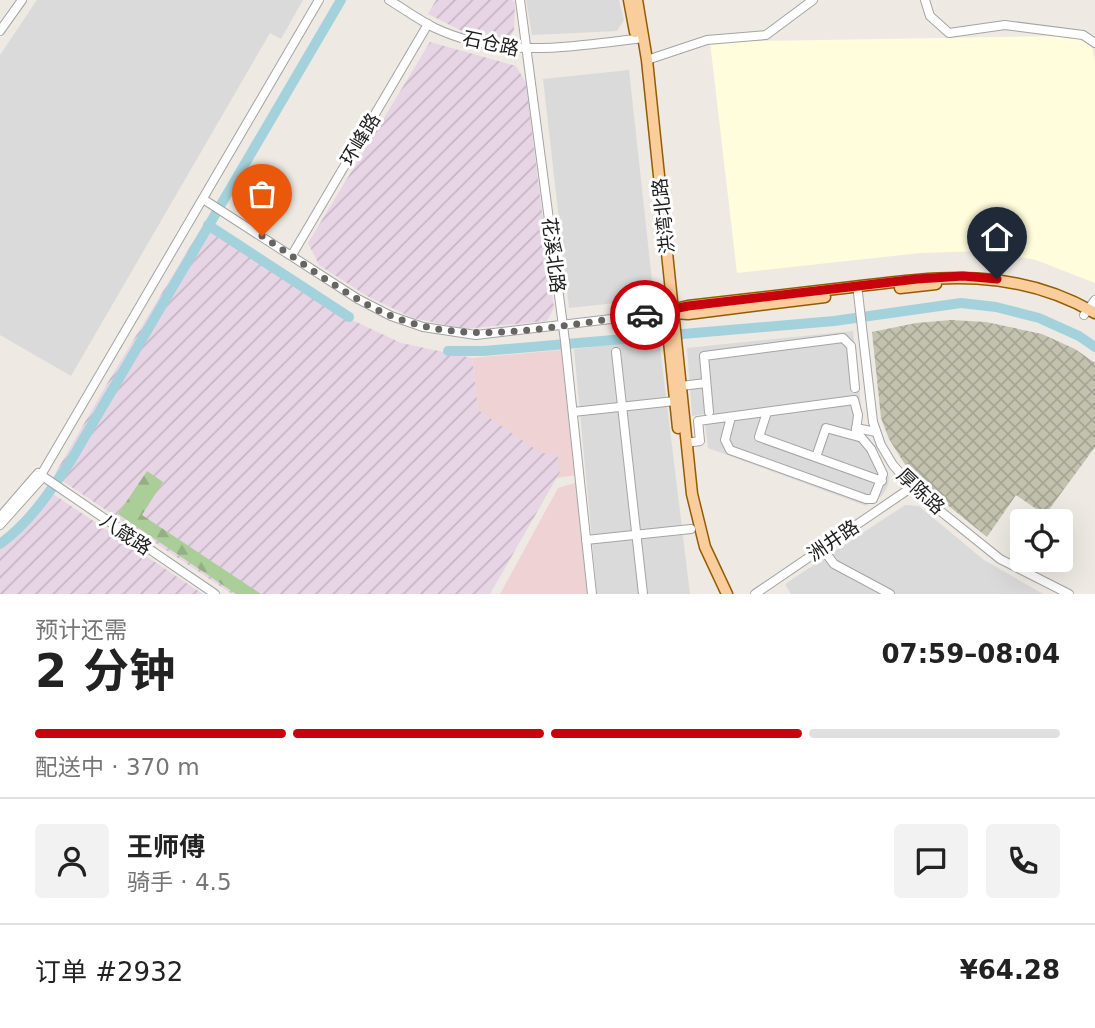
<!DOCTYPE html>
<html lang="zh">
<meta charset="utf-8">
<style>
:root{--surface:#fff;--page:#f2f2f2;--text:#222;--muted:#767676;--line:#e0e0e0;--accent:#c8030d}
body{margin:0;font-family:"DejaVu Sans","Noto Sans SC",sans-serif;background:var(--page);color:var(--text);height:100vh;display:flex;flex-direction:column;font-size:26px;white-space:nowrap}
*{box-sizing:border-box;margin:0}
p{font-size:23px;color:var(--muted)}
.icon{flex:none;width:38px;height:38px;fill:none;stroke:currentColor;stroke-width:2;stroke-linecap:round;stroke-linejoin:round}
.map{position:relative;height:594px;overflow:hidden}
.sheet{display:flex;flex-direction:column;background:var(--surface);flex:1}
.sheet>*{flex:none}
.tools{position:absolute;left:1010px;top:509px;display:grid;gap:14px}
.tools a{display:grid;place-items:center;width:63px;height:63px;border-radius:7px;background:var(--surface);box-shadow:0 7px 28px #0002;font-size:35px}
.pin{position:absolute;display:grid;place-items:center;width:60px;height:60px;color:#fff;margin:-72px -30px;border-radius:50% 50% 50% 0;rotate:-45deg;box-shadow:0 0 7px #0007}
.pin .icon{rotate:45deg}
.courier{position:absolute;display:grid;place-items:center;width:70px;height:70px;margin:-35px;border:5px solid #c8030d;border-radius:50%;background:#fff;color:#222;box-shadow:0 2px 9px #0007}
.overview em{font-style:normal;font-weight:700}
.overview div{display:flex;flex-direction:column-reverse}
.overview{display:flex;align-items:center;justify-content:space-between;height:119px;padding:0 35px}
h1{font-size:46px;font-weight:700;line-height:52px}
.bar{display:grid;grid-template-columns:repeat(4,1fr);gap:10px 7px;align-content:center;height:84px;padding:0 35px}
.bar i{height:9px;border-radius:5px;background:var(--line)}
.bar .selected{background:var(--accent)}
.bar p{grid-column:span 4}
.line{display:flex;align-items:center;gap:18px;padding:0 35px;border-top:2px solid var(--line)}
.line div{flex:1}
.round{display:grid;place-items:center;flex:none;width:74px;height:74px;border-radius:7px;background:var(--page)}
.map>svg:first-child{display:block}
.residential{fill:#dbdada}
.commercial{fill:#efd2d3}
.industrial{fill:url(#industrial-furrows)}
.education{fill:#fffddc}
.construction{fill:url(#construction-cross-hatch)}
.forest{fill:url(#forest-firs)}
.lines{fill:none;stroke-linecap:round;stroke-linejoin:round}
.river{stroke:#a4d2dc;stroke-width:10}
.minor-casing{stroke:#a4a4a4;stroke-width:10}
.major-casing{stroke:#945c02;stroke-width:13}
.minor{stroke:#fff;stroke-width:8}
.major{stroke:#facd9c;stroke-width:10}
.done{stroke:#666562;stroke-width:7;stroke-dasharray:0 12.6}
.route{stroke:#c8030d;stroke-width:9}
.labels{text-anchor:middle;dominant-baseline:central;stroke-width:6;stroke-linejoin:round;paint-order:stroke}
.street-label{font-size:19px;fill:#1d1d1d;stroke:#fff}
</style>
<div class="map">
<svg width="1095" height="594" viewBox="0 0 1095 594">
<defs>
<pattern id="industrial-furrows" width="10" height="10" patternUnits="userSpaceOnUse" patternTransform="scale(1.75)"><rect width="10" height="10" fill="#e7d5e5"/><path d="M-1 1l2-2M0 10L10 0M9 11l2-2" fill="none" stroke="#c6b6c4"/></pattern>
<pattern id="construction-cross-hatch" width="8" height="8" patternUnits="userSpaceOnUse" patternTransform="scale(1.75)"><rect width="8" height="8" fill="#c3c2af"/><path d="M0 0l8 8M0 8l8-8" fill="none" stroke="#a7a696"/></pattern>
<pattern id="forest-firs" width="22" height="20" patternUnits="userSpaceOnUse" patternTransform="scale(1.75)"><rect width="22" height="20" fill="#abcd98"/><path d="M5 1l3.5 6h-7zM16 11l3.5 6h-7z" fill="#93b083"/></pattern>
</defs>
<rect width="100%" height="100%" fill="#eeeae3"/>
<g class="residential">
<polygon points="37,0 303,0 281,39 270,33 71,376 0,335 0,55"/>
<polygon points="526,0 619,0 624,20 617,31 532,35"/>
<polygon points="629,70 654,299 569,308 543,79"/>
<polygon points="853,331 862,415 860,423 889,477 888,486 882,496 866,506 708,448 704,414 692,416 687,348"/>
<polygon points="659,339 690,594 597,594 574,349"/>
<polygon points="905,505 919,506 984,560 1043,594 791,594 785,584"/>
</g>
<g class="commercial">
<polygon points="561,350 577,475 556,478 559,472 541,454 478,410 472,358"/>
<polygon points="578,482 587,594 500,594 558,488"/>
</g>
<g class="industrial">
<polygon points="436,0 512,0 515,2 514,30 508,40 501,41 460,30 428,14"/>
<polygon points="430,42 516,66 526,83 554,308 547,321 465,329 413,318 367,296 319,265 308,243"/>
<polygon points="208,229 350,319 401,343 472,358 478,410 541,453 557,454 560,472 490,594 232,594 58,478 56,472 111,377 200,230"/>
<polygon points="47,490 203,594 0,594 0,539 24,523"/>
</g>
<polygon class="education" points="1066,36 1081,37 1092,45 1095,63 1095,283 1036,260 983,251 920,253 737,273 710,42"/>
<polygon class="construction" points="951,320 986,322 1042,334 1075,349 1095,363 1095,447 1045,515 1016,495 987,537 913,477 889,439 881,418 872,332 916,323"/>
<polygon class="forest" points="147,471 163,482 142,515 261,594 236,594 118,514"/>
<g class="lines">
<g class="river">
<polyline points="208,225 349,317"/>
<polyline points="448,351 484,351 834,321 961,303 996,307 1039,318 1079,336 1095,347"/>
<path d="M 0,544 C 30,522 49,493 70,462 L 341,0"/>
</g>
<defs>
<g id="minor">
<path d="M 389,0 C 404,9 419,20 435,28 C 503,60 573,46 644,38"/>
<polyline points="520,0 565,341 592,594"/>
<polyline points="925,0 930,16 949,33 1005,25 1083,35 1095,43"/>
<polyline points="0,31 22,0"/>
<polyline points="647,60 707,40 766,35 813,0"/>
<polyline points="203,199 358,299 391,316 423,327 476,335 653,314"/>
<polyline points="292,255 428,24"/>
<polyline points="858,293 873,422 881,445 893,465 918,493 1000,559 1069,594"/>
<polyline points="1084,315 1095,300"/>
<polyline points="616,352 643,594"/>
<polyline points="681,386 706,383"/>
<polyline points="573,412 675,401"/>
<polyline points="709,412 704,356 843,338 851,346 855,388"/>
<polyline points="767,412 759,437 882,481"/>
<polyline points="856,428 876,432"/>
<polyline points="686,443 700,441 698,421 854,400 858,415 856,431 871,449 883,474 873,499 866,499 730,450 725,440 731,417"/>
<polyline points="816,457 826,428 859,437"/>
<polyline points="41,475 319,0"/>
<polyline points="0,517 38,473 215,594"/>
<polyline points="0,525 43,477"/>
<polyline points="586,540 691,529"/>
<polyline points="822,548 834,564 890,594"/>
<polyline points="755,594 912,487"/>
</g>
<g id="major">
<polyline points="629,0 635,32"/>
<polyline points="637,0 647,60 692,494 705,547 727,594"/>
<polyline points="900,288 936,284"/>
<polyline points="674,313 688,314 825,297"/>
<path d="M 653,314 L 688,306 C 740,300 792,294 844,288 C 934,277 1012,265 1095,313"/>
<polyline points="667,322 678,428"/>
</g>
</defs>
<use href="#minor" class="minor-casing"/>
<use href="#major" class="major-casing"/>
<use href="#minor" class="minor"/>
<use href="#major" class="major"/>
</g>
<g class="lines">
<path class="done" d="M 262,236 C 299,260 335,288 374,308 C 461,353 553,324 645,315"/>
<polyline class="route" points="645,315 688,306 917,279 963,276 997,279"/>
</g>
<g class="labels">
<g class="street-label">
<text transform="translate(491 43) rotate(12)">石仓路</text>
<text transform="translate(360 139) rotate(-59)">环峰路</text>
<text transform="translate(663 216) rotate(-96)">洪湾北路</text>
<text transform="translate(554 255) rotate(83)">花溪北路</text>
<text transform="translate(921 491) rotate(43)">厚陈路</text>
<text transform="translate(126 534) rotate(34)">八箴路</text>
<text transform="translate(833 540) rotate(-34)">洲井路</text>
</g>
</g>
</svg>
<div class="tools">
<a><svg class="icon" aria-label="locate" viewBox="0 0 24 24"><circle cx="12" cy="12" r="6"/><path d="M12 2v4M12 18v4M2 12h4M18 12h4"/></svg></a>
</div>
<div class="pin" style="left:262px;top:236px;background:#ea580c"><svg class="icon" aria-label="bag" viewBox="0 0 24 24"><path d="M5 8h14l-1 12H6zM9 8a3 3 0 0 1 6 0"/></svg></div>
<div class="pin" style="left:997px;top:279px;background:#1f2937"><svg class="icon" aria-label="home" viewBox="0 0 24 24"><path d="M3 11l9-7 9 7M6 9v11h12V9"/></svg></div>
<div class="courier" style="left:645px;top:315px"><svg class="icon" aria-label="car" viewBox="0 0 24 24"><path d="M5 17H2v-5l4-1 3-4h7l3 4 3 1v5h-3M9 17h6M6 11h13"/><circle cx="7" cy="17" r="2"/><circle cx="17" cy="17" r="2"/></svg></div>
</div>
<section class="sheet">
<div class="overview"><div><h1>2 分钟</h1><p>预计还需</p></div><em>07:59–08:04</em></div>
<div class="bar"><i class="selected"></i><i class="selected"></i><i class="selected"></i><i></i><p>配送中 · 370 m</p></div>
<div class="line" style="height:126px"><a class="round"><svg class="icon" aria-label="person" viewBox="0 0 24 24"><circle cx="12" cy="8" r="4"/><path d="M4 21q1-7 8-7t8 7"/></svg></a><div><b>王师傅</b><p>骑手 · 4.5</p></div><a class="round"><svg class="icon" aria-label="chat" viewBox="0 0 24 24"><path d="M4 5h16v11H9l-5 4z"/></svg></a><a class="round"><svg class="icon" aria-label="phone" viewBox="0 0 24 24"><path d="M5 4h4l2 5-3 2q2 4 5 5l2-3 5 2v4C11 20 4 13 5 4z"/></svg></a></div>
<div class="line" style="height:91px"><div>订单 #2932</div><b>¥64.28</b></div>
</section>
